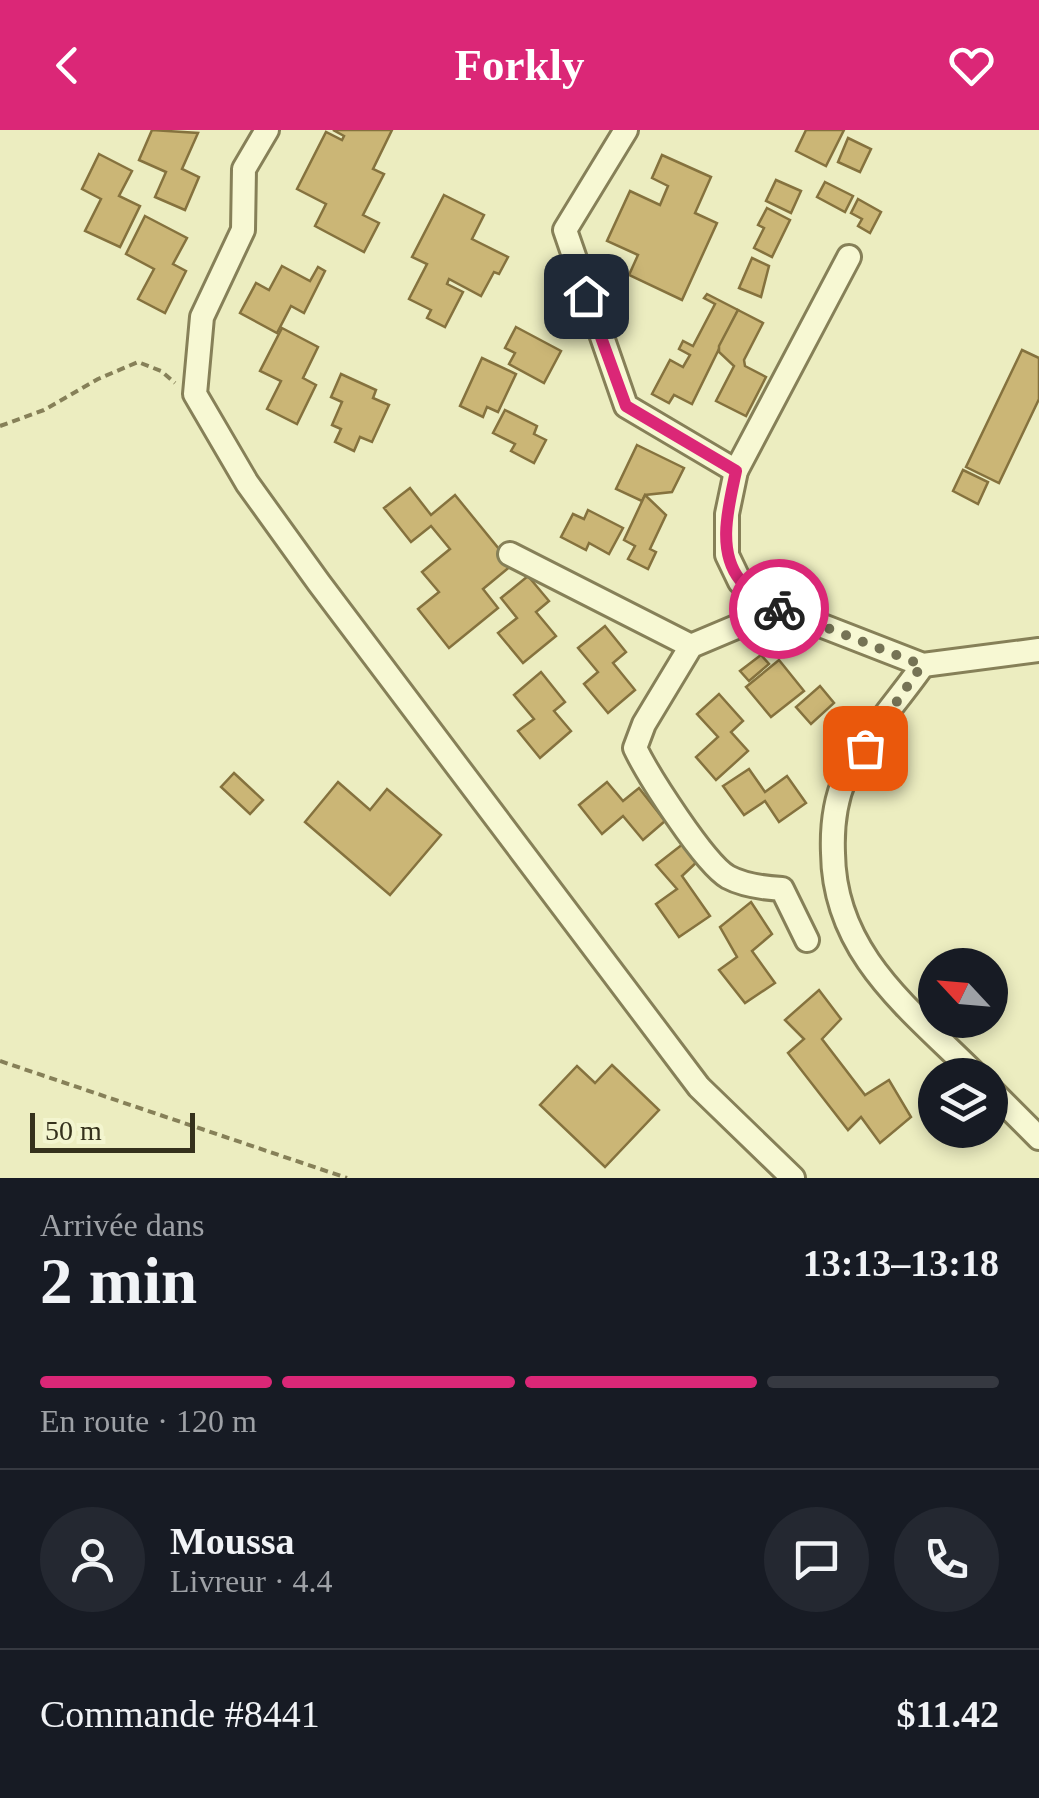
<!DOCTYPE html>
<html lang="fr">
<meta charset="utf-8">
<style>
:root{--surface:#171b24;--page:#242831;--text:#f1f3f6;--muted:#9ea1a6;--line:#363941;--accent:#db2777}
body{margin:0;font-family:Georgia,serif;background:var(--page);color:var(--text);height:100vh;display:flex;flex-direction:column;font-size:38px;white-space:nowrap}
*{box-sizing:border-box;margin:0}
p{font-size:32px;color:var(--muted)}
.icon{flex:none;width:55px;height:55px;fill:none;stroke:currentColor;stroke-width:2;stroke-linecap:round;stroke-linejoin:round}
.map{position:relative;height:1048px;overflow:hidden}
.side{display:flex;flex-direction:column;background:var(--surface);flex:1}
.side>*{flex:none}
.needle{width:65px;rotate:296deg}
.controls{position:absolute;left:918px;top:818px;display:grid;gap:20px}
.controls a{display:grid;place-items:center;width:90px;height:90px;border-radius:50%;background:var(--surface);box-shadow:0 5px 15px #0003;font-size:50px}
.scale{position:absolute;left:30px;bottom:25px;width:165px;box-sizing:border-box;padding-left:10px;border:5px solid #35311c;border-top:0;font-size:28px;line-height:35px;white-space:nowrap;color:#35311c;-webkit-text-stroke:8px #f3f5cf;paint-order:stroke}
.pin{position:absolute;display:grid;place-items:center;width:85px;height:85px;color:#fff;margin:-42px;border-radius:20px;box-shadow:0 5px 15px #0006}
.courier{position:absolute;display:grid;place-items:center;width:100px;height:100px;margin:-50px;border:8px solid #db2777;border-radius:50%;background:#fff;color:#222;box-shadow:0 2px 12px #0007}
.summary em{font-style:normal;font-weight:700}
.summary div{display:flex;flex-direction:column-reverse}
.summary{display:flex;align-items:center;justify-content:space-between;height:170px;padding:0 40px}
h1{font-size:65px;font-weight:700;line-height:75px}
.bar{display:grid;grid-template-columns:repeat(4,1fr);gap:15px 10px;align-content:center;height:120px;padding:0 40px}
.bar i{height:12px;border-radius:8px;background:var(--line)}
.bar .current{background:var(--accent)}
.bar p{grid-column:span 4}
.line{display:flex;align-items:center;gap:25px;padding:0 40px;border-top:2px solid var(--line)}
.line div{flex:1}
.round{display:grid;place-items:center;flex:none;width:105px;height:105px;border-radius:52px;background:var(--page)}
header{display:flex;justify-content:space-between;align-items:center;height:130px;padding:0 40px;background:var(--accent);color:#fff;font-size:45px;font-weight:700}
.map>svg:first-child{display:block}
.building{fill:#cbb676;stroke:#85723e;stroke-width:2.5}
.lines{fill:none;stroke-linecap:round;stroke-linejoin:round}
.minor-casing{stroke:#868058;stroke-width:28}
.path{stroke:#868058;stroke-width:4;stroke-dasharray:8 5;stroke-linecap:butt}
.minor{stroke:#f7f8d3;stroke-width:22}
.done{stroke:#757355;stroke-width:10;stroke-dasharray:0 18}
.route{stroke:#db2777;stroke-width:12}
</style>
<header><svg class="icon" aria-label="back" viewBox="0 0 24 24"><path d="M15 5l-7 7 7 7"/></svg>Forkly<svg class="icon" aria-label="heart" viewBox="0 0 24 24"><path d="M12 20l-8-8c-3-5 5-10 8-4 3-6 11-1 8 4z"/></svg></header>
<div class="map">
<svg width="1039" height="1048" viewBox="0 0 1039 1048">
<rect width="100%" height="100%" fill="#ecedc0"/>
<g class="building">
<polygon points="152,0 198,3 182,39 199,47 185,80 155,67 166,42 139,30"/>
<polygon points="333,0 392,0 373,39 384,44 363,85 379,93 364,122 315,96 326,74 297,59 326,2 342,10 344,6"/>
<polygon points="806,0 844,0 826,36 796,21"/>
<polygon points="848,8 871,19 860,42 838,32"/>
<polygon points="99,24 132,41 119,66 140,76 120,117 85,101 101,69 82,59"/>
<polygon points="662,25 711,47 695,83 717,93 682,170 629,145 638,125 607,111 630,61 660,75 668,56 652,48"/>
<polygon points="776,50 801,61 791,83 766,71"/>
<polygon points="825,52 853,66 845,82 817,67"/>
<polygon points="444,65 484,85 472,109 508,127 499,144 494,142 481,166 449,149 447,154 463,162 445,197 427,188 431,180 409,169 427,134 412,127"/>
<polygon points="858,69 881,82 870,103 858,96 862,89 851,83"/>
<polygon points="767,78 790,90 772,127 754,118 764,98 758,95"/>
<polygon points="145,86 187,108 173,134 186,141 165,183 138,169 154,139 126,124"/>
<polygon points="752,128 769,136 761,167 739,158"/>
<polygon points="282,136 310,151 318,137 325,141 304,183 291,176 277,203 240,183 256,153 269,160"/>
<polygon points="707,164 738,180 692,274 674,265 669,273 652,264 670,230 683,237 690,225 679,219 683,211 693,216 715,174 704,168"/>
<polygon points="738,180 763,193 744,230 745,236 766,247 746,286 716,271 734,236 719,222 719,216"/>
<polygon points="516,197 561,221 544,253 509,234 515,223 505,218"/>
<polygon points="282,198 318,217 303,248 316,255 297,294 267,279 281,251 260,241"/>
<polygon points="1022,220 1039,228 1039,269 999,353 966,337"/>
<polygon points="482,228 516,244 498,282 487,277 483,287 460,276"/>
<polygon points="341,244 376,260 373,268 389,275 372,312 360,307 354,321 335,312 341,299 332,295 342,272 331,267"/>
<polygon points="505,280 537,296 534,304 546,310 534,333 511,321 515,314 493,303"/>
<polygon points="637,315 684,338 672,362 645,365 642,371 616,359"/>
<polygon points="963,340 988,352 978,374 953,361"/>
<polygon points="410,358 431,385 455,365 512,435 483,459 498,478 449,518 418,479 439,462 422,442 450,419 431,396 411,412 384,378"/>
<polygon points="645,365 666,385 650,419 656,422 648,439 628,429 635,416 624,410"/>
<polygon points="588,380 623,398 609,424 589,413 586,420 561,407 573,384 584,389"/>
<polygon points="528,446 549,471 536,482 556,506 523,533 498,503 517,488 501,468"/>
<polygon points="605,496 626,522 613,533 635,560 608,583 584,554 598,542 578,518"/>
<polygon points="761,525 769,534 749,551 740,541"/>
<polygon points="779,530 804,561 771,587 746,557"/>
<polygon points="541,542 565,572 554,581 571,601 540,628 518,601 534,589 514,565"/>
<polygon points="820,556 834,573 811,594 796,577"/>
<polygon points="719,564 743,591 731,602 748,621 716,650 696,627 718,607 697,584"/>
<polygon points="749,639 765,662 787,646 806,673 779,692 765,671 744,685 723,656"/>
<polygon points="234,643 263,670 250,684 221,657"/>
<polygon points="338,652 370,680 387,659 441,705 390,765 305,692"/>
<polygon points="607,652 623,671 639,658 665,691 643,710 623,686 602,704 579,675"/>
<polygon points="688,710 701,728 682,746 710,786 679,807 656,774 677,759 656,735"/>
<polygon points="751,772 772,804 752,821 775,853 745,873 719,840 737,827 720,797"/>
<polygon points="819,860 841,889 822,909 865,965 889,950 911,987 880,1013 861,987 848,1000 788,923 804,909 785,890"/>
<polygon points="612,935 659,980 605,1037 540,975 577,936 595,953"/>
</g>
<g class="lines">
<defs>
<g id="minor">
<polyline points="267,0 244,39 243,100 202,187 195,264 247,353 319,453 699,957 793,1048"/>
<polyline points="626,0 565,100 626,276 736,341"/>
<polyline points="849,127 736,341 727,384 727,425 740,452 779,479 923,535 1039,520"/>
<polyline points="510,424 691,516"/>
<path d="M 779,479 L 691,516 L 644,594 L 635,618 C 648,645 704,733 728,747 C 743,755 765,758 782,759 L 807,810"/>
<path d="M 923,535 C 898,571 863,608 845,648 C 835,671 832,698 833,723 C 834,824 910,879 976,945"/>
<polyline points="990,959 1039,1008"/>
</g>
</defs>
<use href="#minor" class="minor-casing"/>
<g class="path">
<polyline points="0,296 44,280 98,249 138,232 161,241 175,253"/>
<polyline points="0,931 347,1048"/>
</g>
<use href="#minor" class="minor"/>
</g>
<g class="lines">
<polyline class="done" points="779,479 922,535 865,618"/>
<path class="route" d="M 586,166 L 626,276 L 736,341 C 729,375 716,420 740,450 C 748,462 767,470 779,479"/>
</g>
</svg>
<div class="controls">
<a><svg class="needle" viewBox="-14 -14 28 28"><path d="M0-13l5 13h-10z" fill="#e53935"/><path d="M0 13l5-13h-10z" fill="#9ea1a6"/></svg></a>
<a><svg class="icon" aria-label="layers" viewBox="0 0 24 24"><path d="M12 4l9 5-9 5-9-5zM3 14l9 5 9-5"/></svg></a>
</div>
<div class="scale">50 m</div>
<div class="pin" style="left:865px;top:618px;background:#ea580c"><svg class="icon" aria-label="bag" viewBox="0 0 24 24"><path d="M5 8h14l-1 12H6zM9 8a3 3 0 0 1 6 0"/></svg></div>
<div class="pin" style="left:586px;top:166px;background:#1f2937"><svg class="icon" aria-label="home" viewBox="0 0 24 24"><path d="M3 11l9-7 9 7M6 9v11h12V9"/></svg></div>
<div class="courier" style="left:779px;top:479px"><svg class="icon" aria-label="bike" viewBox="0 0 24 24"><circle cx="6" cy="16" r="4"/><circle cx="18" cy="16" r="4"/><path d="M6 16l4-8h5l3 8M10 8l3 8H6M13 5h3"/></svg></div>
</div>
<section class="side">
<div class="summary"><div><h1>2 min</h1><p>Arrivée dans</p></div><em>13:13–13:18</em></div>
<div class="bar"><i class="current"></i><i class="current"></i><i class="current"></i><i></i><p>En route · 120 m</p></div>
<div class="line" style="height:180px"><a class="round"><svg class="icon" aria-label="person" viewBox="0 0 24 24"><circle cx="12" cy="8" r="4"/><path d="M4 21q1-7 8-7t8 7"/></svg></a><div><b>Moussa</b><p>Livreur · 4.4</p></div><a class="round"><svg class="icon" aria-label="chat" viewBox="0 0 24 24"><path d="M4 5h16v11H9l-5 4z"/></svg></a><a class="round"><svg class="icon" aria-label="phone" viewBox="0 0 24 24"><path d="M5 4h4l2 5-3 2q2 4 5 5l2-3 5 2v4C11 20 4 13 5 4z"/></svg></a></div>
<div class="line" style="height:130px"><div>Commande #8441</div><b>$11.42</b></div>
</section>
